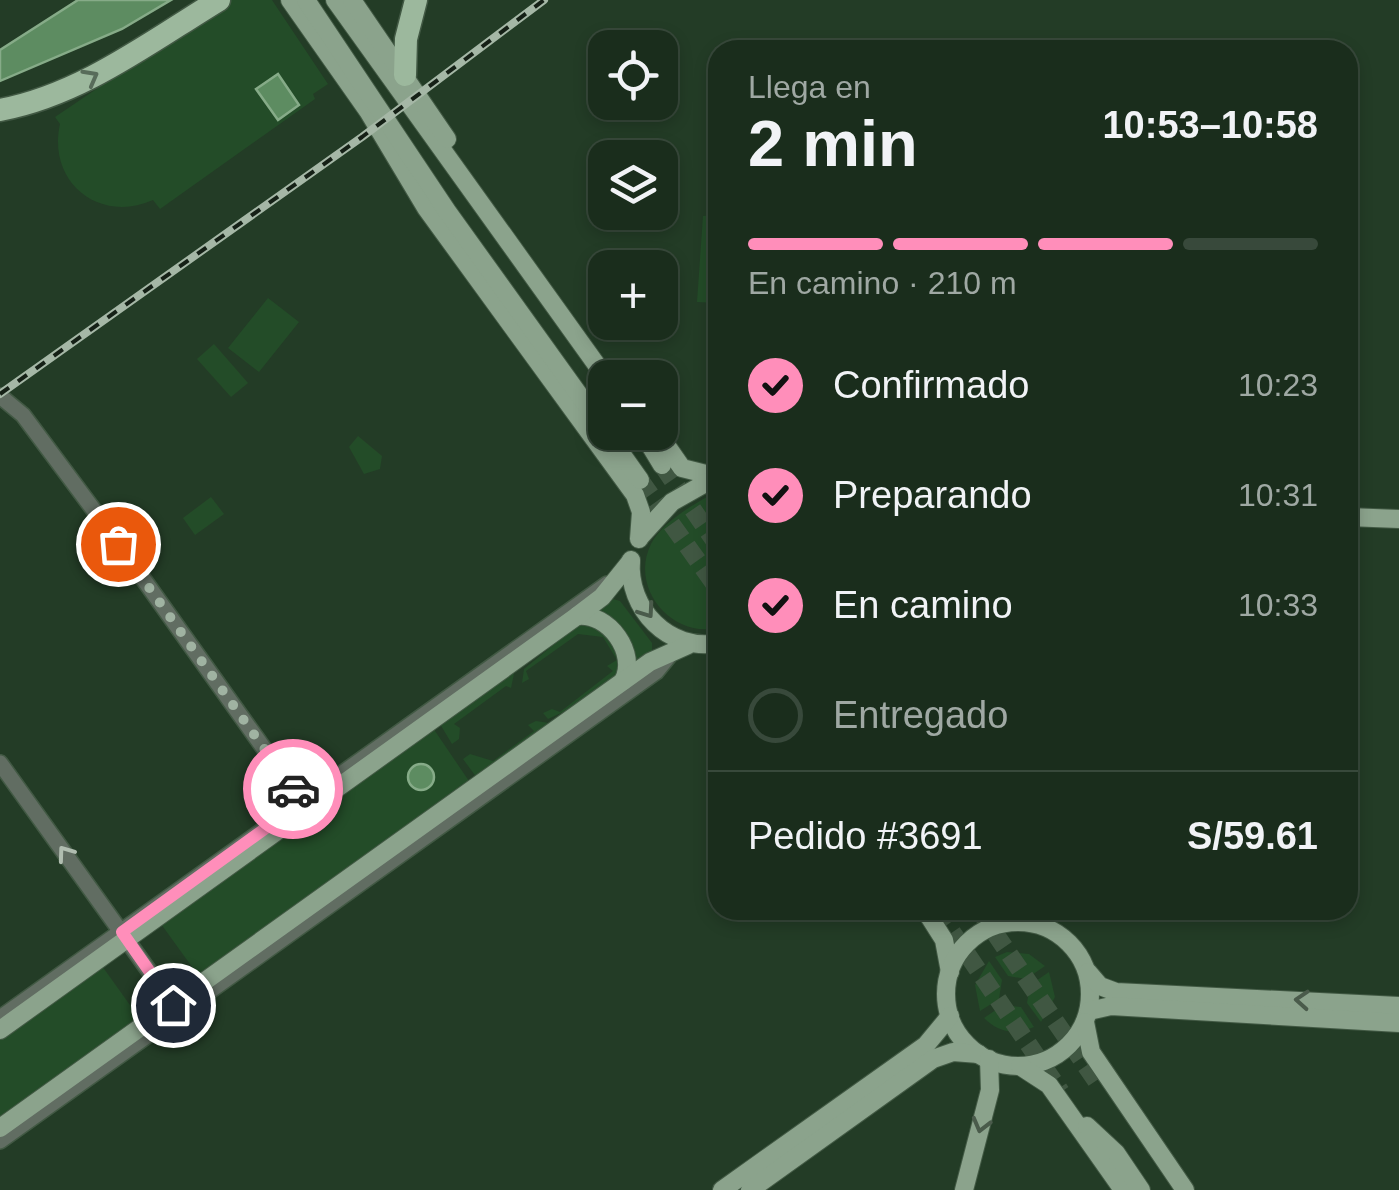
<!DOCTYPE html>
<html lang="es">
<meta charset="utf-8">
<style>
:root{--surface:#1a2d1c;--page:#273929;--text:#f1f3f6;--muted:#9fa8a3;--line:#38493b;--accent:#ff8eba}
body{margin:0;font-family:Arial,sans-serif;background:var(--page);color:var(--text);height:100vh;display:flex;flex-direction:column;font-size:38px;white-space:nowrap}
*{box-sizing:border-box;margin:0}
p{font-size:32px;color:var(--muted)}
.icon{flex:none;width:55px;height:55px;fill:none;stroke:currentColor;stroke-width:2;stroke-linecap:round;stroke-linejoin:round}
.map{position:relative;flex:1;overflow:hidden}
.panel{position:absolute;left:708px;top:40px;width:650px;height:880px;display:flex;flex-direction:column;background:var(--surface);border-radius:30px;box-shadow:0 5px 15px #0003,0 0 0 2px var(--line)}
.panel>*{flex:none}
.tools{position:absolute;left:588px;top:30px;display:grid;gap:20px}
.tools a{display:grid;place-items:center;width:90px;height:90px;border-radius:20px;background:var(--surface);box-shadow:0 5px 15px #0003,0 0 0 2px var(--line);font-size:50px}
.pin{position:absolute;display:grid;place-items:center;width:85px;height:85px;color:#fff;margin:-42px;border:5px solid #fff;border-radius:50%;box-shadow:0 2px 10px #0007}
.courier{position:absolute;display:grid;place-items:center;width:100px;height:100px;margin:-50px;border:8px solid #ff8eba;border-radius:50%;background:#fff;color:#222;box-shadow:0 2px 12px #0007}
.headline em{font-style:normal;font-weight:600}
.headline div{display:flex;flex-direction:column-reverse}
.headline{display:flex;align-items:center;justify-content:space-between;height:170px;padding:0 40px}
h1{font-size:65px;font-weight:600;line-height:75px}
.bar{display:grid;grid-template-columns:repeat(4,1fr);gap:15px 10px;align-content:center;height:120px;padding:0 40px}
.bar i{height:12px;border-radius:8px;background:var(--line)}
.bar .on{background:var(--accent)}
.bar p{grid-column:span 4}
.line{display:flex;align-items:center;gap:25px;padding:0 40px;border-top:2px solid var(--line)}
.line div{flex:1}
ol{padding:0 40px;list-style:none}
li{display:flex;align-items:center;gap:30px;height:110px}
li p{margin-inline-start:auto}
li .icon{padding:10px;border-radius:50%;background:var(--accent);color:#111;stroke-width:4}
li:last-child{color:var(--muted)}
li i{width:55px;height:55px;border:5px solid var(--line);border-radius:50%}
.map>svg:first-child{display:block}
.green{fill:#234c28}
.water{fill:#5d8c61;stroke:#86ab88;stroke-width:2.5}
.lines{fill:none;stroke-linecap:round;stroke-linejoin:round}
.major-tunnel{stroke:#405742;stroke-width:18;stroke-dasharray:18 9;stroke-linecap:butt}
.minor-casing{stroke:#425944;stroke-width:18}
.major-casing{stroke:#425944;stroke-width:20}
.highway-casing{stroke:#425944;stroke-width:25}
.minor{stroke:#616d62;stroke-width:15}
.major{stroke:#8ba38c;stroke-width:18}
.highway{stroke:#9cb89d;stroke-width:22}
.rail-casing{stroke:#a5b7a6;stroke-width:8}
.rail{stroke:#152016;stroke-width:4;stroke-dasharray:11;stroke-linecap:butt}
.oneway{stroke:#586c5a}
.oneway2{stroke:#4a5b4b}
.oneway3{stroke:#b0bdb0}
.done{stroke:#a0b3a2;stroke-width:10;stroke-dasharray:0 18}
.route{stroke:#ff8eba;stroke-width:12}
</style>
<div class="map">
<svg width="1399" height="1190" viewBox="0 0 1399 1190">
<rect width="100%" height="100%" fill="#233c26"/>
<g class="green">
<path d="M 228,0 L 272,0 L 328,84 L 313,94 L 315,99 L 160,209 L 153,200 C 99,224 47,182 60,124 L 55,117 Z"/>
<polygon points="717,215 717,303 697,302 703,216"/>
<polygon points="268,298 299,322 259,372 228,348"/>
<polygon points="214,344 248,383 231,397 197,359"/>
<polygon points="358,436 382,456 380,469 364,474 349,447"/>
<path d="M 717,492 L 717,628 C 672,638 629,588 651,544 C 661,523 696,502 717,492 Z"/>
<polygon points="211,497 224,514 195,535 183,518"/>
<polygon points="613,599 620,601 652,643 652,652 635,662 596,610"/>
<polygon points="584,620 618,645 622,675 585,702 548,719 543,713 552,709 560,712 613,671 607,666 617,660 603,637 578,634 526,671 529,679 522,683 524,669"/>
<polygon points="515,669 511,688 506,686 454,724 460,728 459,739 452,744 440,724"/>
<polygon points="536,721 555,724 477,778 463,759 470,754 493,761 534,731 528,725"/>
<polygon points="433,728 471,784 200,978 161,924"/>
<polygon points="1007,952 1029,954 1045,966 1026,979 1008,976 995,957"/>
<polygon points="989,961 1002,980 999,999 980,1011 975,985"/>
<polygon points="102,966 140,1019 0,1118 0,1037"/>
<polygon points="1049,972 1055,997 1041,1022 1027,1003 1030,985"/>
<path d="M 1003,1005 L 1021,1007 L 1034,1027 C 1015,1035 999,1033 984,1018 Z"/>
</g>
<g class="water">
<polygon points="78,0 171,0 122,29 0,81 0,50"/>
<polygon points="278,74 299,105 278,120 256,89"/>
<circle cx="421" cy="777" r="13"/>
</g>
<g class="lines">
<g class="major-tunnel">
<polyline points="662,465 718,546"/>
<polyline points="640,480 718,589"/>
<polyline points="937,910 1061,1092"/>
<polyline points="979,910 1101,1088"/>
</g>
<defs>
<g id="minor">
<polyline points="0,396 23,415 102,521 307,809"/>
<polyline points="0,763 177,1010"/>
<polyline points="0,1018 607,584"/>
<polyline points="0,1141 656,672 669,656"/>
</g>
<g id="major">
<polyline points="290,0 368,111 426,208 635,495 641,512 639,539"/>
<polyline points="306,0 447,211 605,431"/>
<polyline points="335,0 606,378"/>
<polyline points="352,0 447,139"/>
<polyline points="606,432 640,480"/>
<polyline points="642,432 662,465"/>
<polyline points="657,432 682,468 714,476"/>
<polyline points="1348,517 1399,519"/>
<polyline points="641,536 672,502 718,476"/>
<path d="M 631,560 C 627,609 669,652 718,643"/>
<path d="M 577,616 C 609,612 638,654 623,681"/>
<polyline points="925,910 944,940 950,972"/>
<circle cx="1018" cy="994" r="72"/>
<polyline points="1088,972 1100,986 1116,992 1399,1006"/>
<polyline points="1089,1011 1111,1006 1399,1023"/>
<polyline points="1085,1022 1091,1052 1185,1190"/>
<polyline points="0,1030 577,616 602,597 631,561"/>
<polyline points="1020,1066 1049,1085 1123,1190"/>
<polyline points="1087,1126 1116,1153 1141,1190"/>
<polyline points="0,1128 650,662 688,645"/>
<polyline points="722,1190 926,1045 950,1016"/>
<polyline points="750,1190 933,1059 953,1052 979,1054"/>
<polyline points="964,1190 990,1090 989,1059"/>
</g>
<g id="highway">
<polyline points="405,75 406,39 416,0"/>
<path d="M 0,110 C 81,95 150,42 219,0"/>
</g>
</defs>
<use href="#minor" class="minor-casing"/>
<use href="#major" class="major-casing"/>
<use href="#highway" class="highway-casing"/>
<use href="#minor" class="minor"/>
<use href="#major" class="major"/>
<use href="#highway" class="highway"/>
<defs>
<polyline id="rail" points="0,394 362,137 544,0"/>
</defs>
<use href="#rail" class="rail-casing"/>
<use href="#rail" class="rail"/>
</g>
<defs><path id="oneway-chevron" d="M-2-3.5L2.5 0L-2 3.5" fill="none" stroke-width="1.6" stroke-linecap="round" stroke-linejoin="round" transform="scale(2.5)"/></defs>
<use class="oneway" href="#oneway-chevron" transform="translate(91 77) rotate(-29)"/>
<g class="oneway2">
<use href="#oneway-chevron" transform="translate(647 611) rotate(55)"/>
<use href="#oneway-chevron" transform="translate(1302 1000) rotate(-176)"/>
<use href="#oneway-chevron" transform="translate(981 1125) rotate(105)"/>
</g>
<use class="oneway3" href="#oneway-chevron" transform="translate(65 853) rotate(-126)"/>
<g class="lines">
<polyline class="done" points="118,544 293,789"/>
<polyline class="route" points="173,1005 122,932 302,802 293,789"/>
</g>
</svg>
<div class="tools">
<a><svg class="icon" aria-label="locate" viewBox="0 0 24 24"><circle cx="12" cy="12" r="6"/><path d="M12 2v4M12 18v4M2 12h4M18 12h4"/></svg></a>
<a><svg class="icon" aria-label="layers" viewBox="0 0 24 24"><path d="M12 4l9 5-9 5-9-5zM3 14l9 5 9-5"/></svg></a>
<a>+</a>
<a>−</a>
</div>
<div class="pin" style="left:118px;top:544px;background:#ea580c"><svg class="icon" aria-label="bag" viewBox="0 0 24 24"><path d="M5 8h14l-1 12H6zM9 8a3 3 0 0 1 6 0"/></svg></div>
<div class="pin" style="left:173px;top:1005px;background:#1f2937"><svg class="icon" aria-label="home" viewBox="0 0 24 24"><path d="M3 11l9-7 9 7M6 9v11h12V9"/></svg></div>
<div class="courier" style="left:293px;top:789px"><svg class="icon" aria-label="car" viewBox="0 0 24 24"><path d="M5 17H2v-5l4-1 3-4h7l3 4 3 1v5h-3M9 17h6M6 11h13"/><circle cx="7" cy="17" r="2"/><circle cx="17" cy="17" r="2"/></svg></div>
<section class="panel">
<div class="headline"><div><h1>2 min</h1><p>Llega en</p></div><em>10:53–10:58</em></div>
<div class="bar"><i class="on"></i><i class="on"></i><i class="on"></i><i></i><p>En camino · 210 m</p></div>
<ol>
<li><svg class="icon" aria-label="check" viewBox="0 0 24 24"><path d="M5 12l5 5 9-10"/></svg>Confirmado<p>10:23</p></li>
<li><svg class="icon" aria-label="check" viewBox="0 0 24 24"><path d="M5 12l5 5 9-10"/></svg>Preparando<p>10:31</p></li>
<li><svg class="icon" aria-label="check" viewBox="0 0 24 24"><path d="M5 12l5 5 9-10"/></svg>En camino<p>10:33</p></li>
<li><i></i>Entregado</li>
</ol>
<div class="line" style="height:130px"><div>Pedido #3691</div><b>S/59.61</b></div>
</section>
</div>
